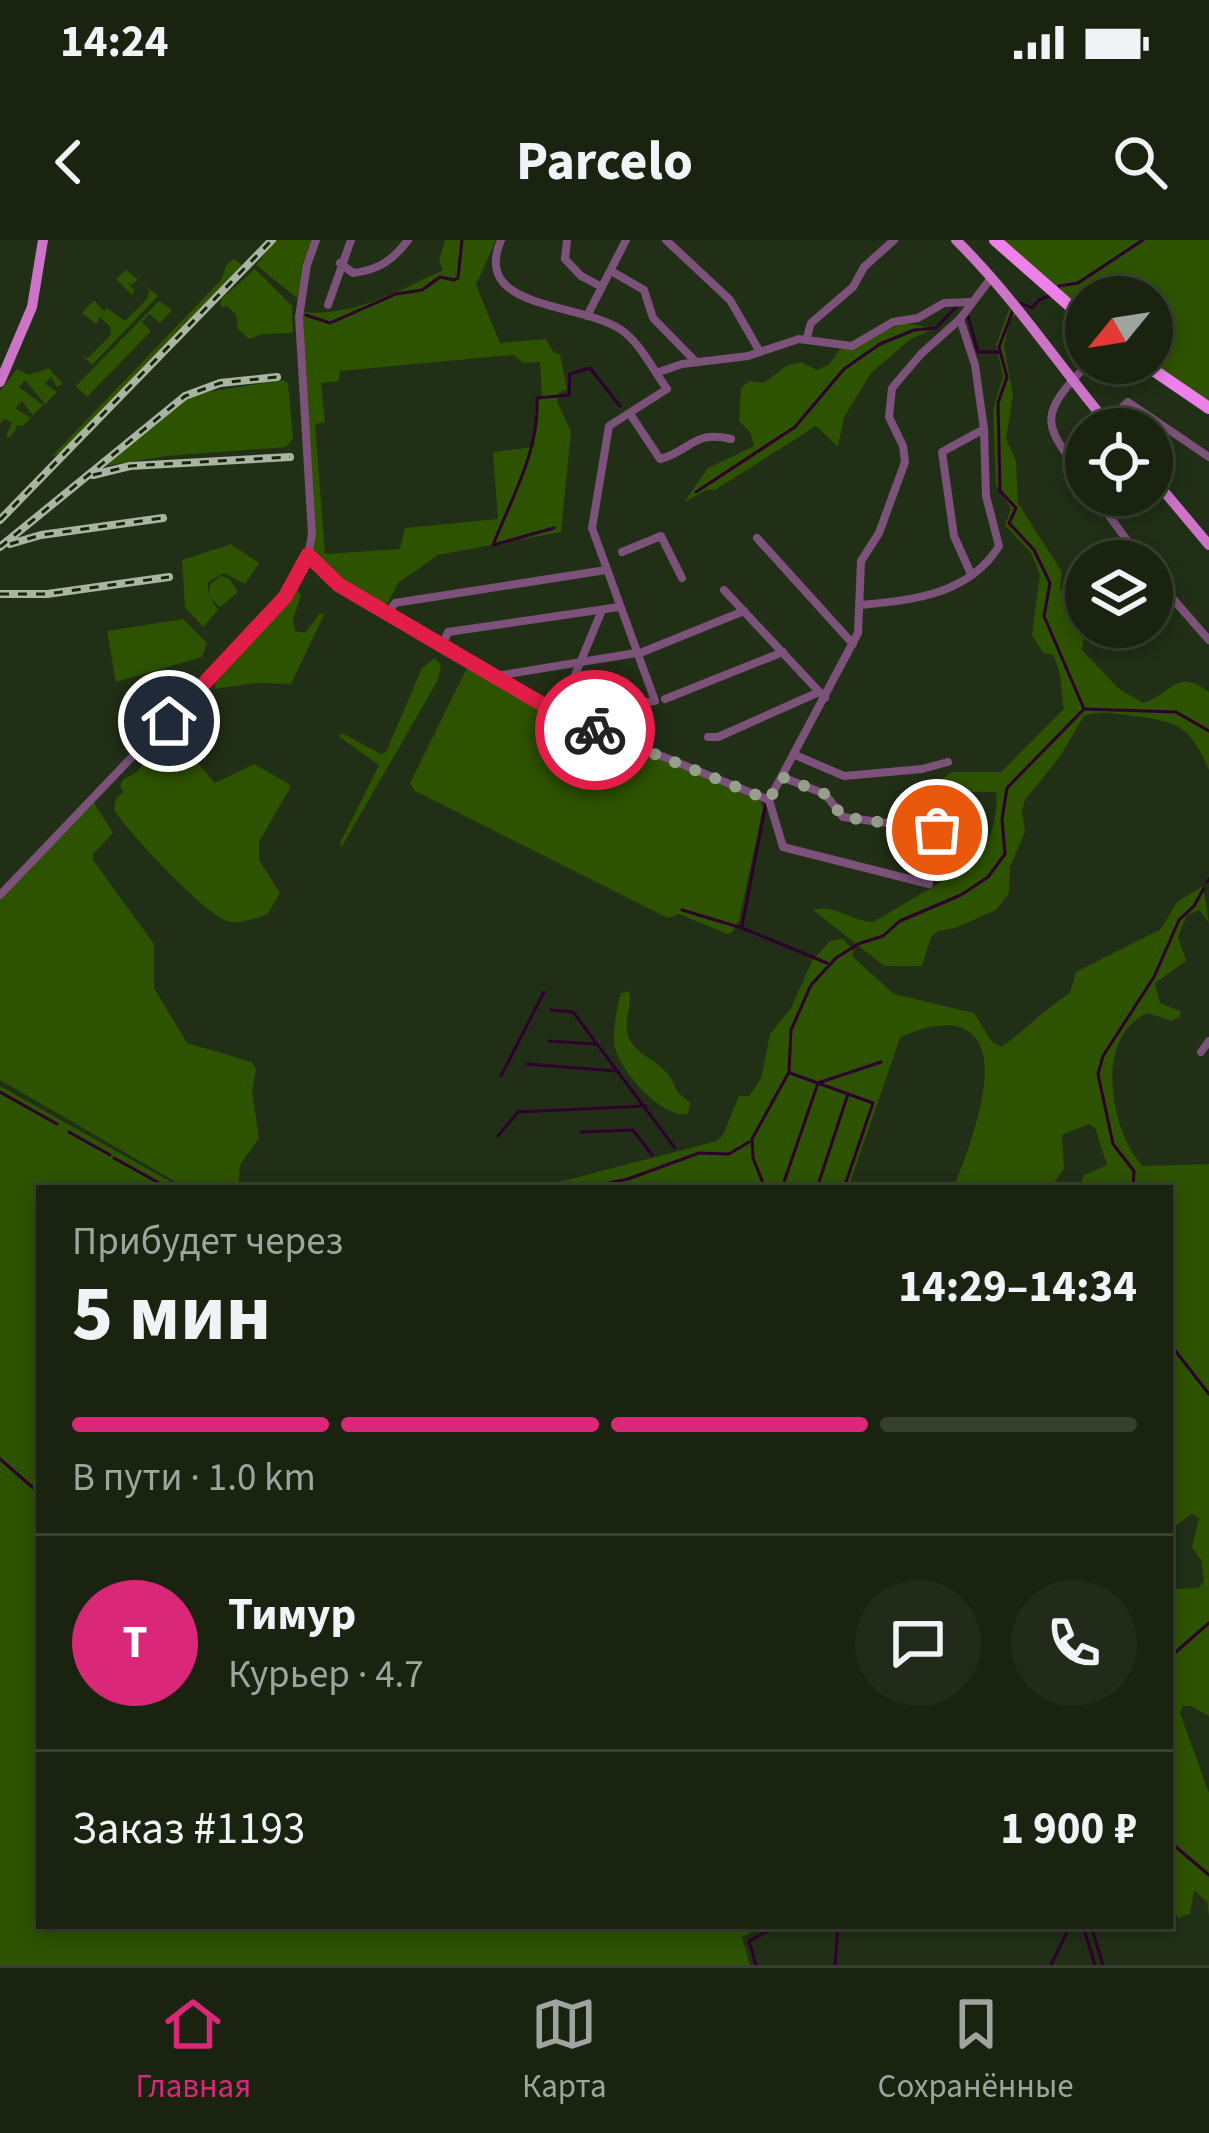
<!DOCTYPE html>
<html lang="ru">
<meta charset="utf-8">
<style>
:root{--surface:#192310;--page:#222b19;--text:#f1f3f6;--muted:#9fa49f;--line:#374030;--accent:#db2777}
body{margin:0;font-family:"Source Sans 3",sans-serif;background:var(--page);color:var(--text);height:100vh;display:flex;flex-direction:column;font-size:45px;white-space:nowrap}
*{box-sizing:border-box;margin:0}
p{font-size:39px;color:var(--muted)}
.icon{flex:none;width:66px;height:66px;fill:none;stroke:currentColor;stroke-width:2;stroke-linecap:round;stroke-linejoin:round}
.map{position:relative;flex:1;overflow:hidden}
.drawer{position:absolute;left:36px;top:945px;width:1137px;height:744px;display:flex;flex-direction:column;background:var(--surface);border-radius:0px;box-shadow:0 6px 18px #0003,0 0 0 3px var(--line)}
.drawer>*{flex:none}
.needle{width:78px;rotate:240deg}
.tools{position:absolute;left:1065px;top:36px;display:grid;gap:24px}
.tools a{display:grid;place-items:center;width:108px;height:108px;border-radius:50%;background:var(--surface);box-shadow:0 6px 18px #0003,0 0 0 3px var(--line);font-size:60px}
.pin{position:absolute;display:grid;place-items:center;width:102px;height:102px;color:#fff;margin:-51px;border:6px solid #fff;border-radius:50%;box-shadow:0 3px 12px #0007}
.courier{position:absolute;display:grid;place-items:center;width:120px;height:120px;margin:-60px;border:9px solid #e11d48;border-radius:50%;background:#fff;color:#222;box-shadow:0 3px 15px #0007}
.headline em{font-style:normal;font-weight:700}
.headline div{display:flex;flex-direction:column-reverse}
.headline{display:flex;align-items:center;justify-content:space-between;height:204px;padding:0 36px}
h1{font-size:78px;font-weight:700;line-height:90px}
.bar{display:grid;grid-template-columns:repeat(4,1fr);gap:18px 12px;align-content:center;height:144px;padding:0 36px}
.bar i{height:15px;border-radius:9px;background:var(--line)}
.bar .on{background:var(--accent)}
.bar p{grid-column:span 4}
.line{display:flex;align-items:center;gap:30px;padding:0 36px;border-top:3px solid var(--line)}
.line div{flex:1}
.round{display:grid;place-items:center;flex:none;width:126px;height:126px;border-radius:63px;background:var(--page)}
.status{display:flex;justify-content:space-between;align-items:center;height:84px;padding:0 60px;background:var(--surface);direction:ltr}
.status svg{height:33px;fill:currentColor}
header{display:flex;justify-content:space-between;align-items:center;height:156px;padding:0 36px;background:var(--surface);font-size:54px;font-weight:700}
.menu{display:flex;justify-content:space-around;align-items:center;height:168px;border-top:3px solid var(--line);background:var(--surface);font-size:33px;color:var(--muted)}
.menu a{display:grid;justify-items:center;gap:6px}
.menu .on{color:var(--accent)}
.map>svg:first-child{display:block}
.green{fill:#2d5200;fill-rule:evenodd}
.lines{fill:none;stroke-linecap:round;stroke-linejoin:round}
.stream{stroke:#2e002d;stroke-width:3}
.minor{stroke:#7c517a;stroke-width:8}
.major{stroke:#cd74c9;stroke-width:10}
.highway{stroke:#ed81e9;stroke-width:12}
.rail-casing{stroke:#aab4a2;stroke-width:8}
.rail{stroke:#18250d;stroke-width:3;stroke-dasharray:9;stroke-linecap:butt}
.done{stroke:#959f8c;stroke-width:12;stroke-dasharray:0 21.6}
.route{stroke:#e11d48;stroke-width:15}
</style>
<div class="status"><b>14:24</b><svg viewBox="0 0 49 12"><path d="M0 12V9h3v3zM5 12V6h3v6zM10 12V3h3v9zM15 12V0h3v12zM26 1h20v11H26zM47 4h2v5h-2z"/></svg></div>
<header><svg class="icon" aria-label="back" viewBox="0 0 24 24"><path d="M15 5l-7 7 7 7"/></svg>Parcelo<svg class="icon" aria-label="search" viewBox="0 0 24 24"><circle cx="10" cy="10" r="6"/><path d="M15 15l6 6"/></svg></header>
<div class="map">
<svg width="1209" height="1725" viewBox="0 0 1209 1725">
<rect width="100%" height="100%" fill="#212f16"/>
<g class="green">
<polygon points="276,0 312,0 297,58 256,25"/>
<path d="M 445,0 L 496,0 L 476,45 L 500,103 L 546,99 L 553,112 L 560,114 L 567,149 L 559,153 L 557,161 L 571,192 L 561,292 L 438,315 L 398,343 L 387,365 L 341,340 L 311,316 L 303,72 C 352,77 399,51 443,30 L 439,21 ZM 514,115 L 523,123 L 540,122 L 542,156 L 536,159 L 534,207 L 493,212 L 498,279 L 405,288 L 400,309 L 325,314 L 315,184 L 325,182 L 321,143 L 339,141 L 340,131 Z"/>
<polygon points="1001,0 1209,0 1209,164 1152,123 1152,57 1086,57 1086,75"/>
<polygon points="234,19 243,26 240,32 60,215 52,216 222,39 226,25"/>
<polygon points="255,29 292,66 293,93 263,94 249,99 238,89 236,75 227,66 221,67 221,59"/>
<polygon points="126,30 158,56 92,125 81,114 88,118 110,96 111,88 100,77 96,84 82,73 94,60 104,71 107,68 125,81 148,58 149,50 138,39 132,45 127,42 135,51 132,55 116,39"/>
<polygon points="159,61 172,70 160,83 149,74 142,82 151,91 87,157 76,146"/>
<path d="M 1011,64 L 1017,74 L 1010,80 L 1004,106 L 1013,155 L 1006,199 L 1016,221 L 1018,263 L 1062,332 L 1060,348 L 1086,387 L 1082,410 L 1118,448 L 1143,463 C 1174,453 1175,427 1209,452 L 1209,530 C 1191,487 1179,482 1134,476 C 1116,474 1101,470 1084,476 L 1059,518 L 1025,560 L 1022,571 L 1025,592 L 1010,627 L 1009,653 L 996,670 L 955,688 L 938,691 L 931,697 L 922,726 L 884,726 L 813,670 C 834,663 851,681 873,682 L 977,621 C 990,604 999,572 996,552 L 947,552 L 941,540 L 951,532 L 1001,532 L 1064,469 C 1060,447 1063,437 1053,415 L 1043,413 L 1032,395 L 1040,335 L 1031,313 L 1005,285 L 1011,268 L 996,245 L 993,169 L 1003,136 L 996,105 Z"/>
<polygon points="903,83 936,88 911,99 871,133 844,177 838,207 816,186 715,250 707,250 684,262 708,228 754,206 750,192 739,181 741,148 749,141 764,143 788,125 801,122 817,130 829,125 839,110"/>
<polygon points="49,128 63,144 57,147 51,137 45,144 57,152 45,164 25,140 19,147 43,165 33,176 22,161 15,168 31,178 23,186 15,185 17,188 9,198 6,196 12,183 5,179 0,184 0,151 17,129 29,135"/>
<polygon points="283,140 288,143 293,198 286,207 167,216 104,226 163,174 195,154"/>
<polygon points="231,304 259,323 245,344 224,333 208,342 208,357 210,345 220,336 229,338 238,352 220,367 210,357 218,370 203,387 185,367 182,320"/>
<polygon points="297,349 301,355 293,380 295,391 305,393 320,373 324,375 291,444 255,443 215,449 215,441"/>
<polygon points="183,379 207,403 202,417 116,442 107,391"/>
<polygon points="435,418 441,425 438,440 341,608 340,603 379,525 338,496 342,493 381,514 386,512 422,428"/>
<polygon points="468,426 559,474 760,561 763,568 739,680 732,692 727,694 679,674 668,678 415,551 410,543"/>
<path d="M 180,503 L 215,543 L 254,524 L 289,544 L 290,548 L 259,602 L 259,620 L 280,653 L 267,675 C 256,678 241,684 230,682 C 209,679 127,591 114,570 L 116,559 L 123,552 L 120,546 L 123,539 C 144,533 143,518 155,504 Z"/>
<polygon points="93,561 113,593 93,614 93,620 154,704 154,748 187,803 252,822 256,829 252,852 259,898 240,925 238,948 186,948 0,840 0,657"/>
<path d="M 1203,646 L 1209,683 L 1199,670 L 1187,675 L 1178,697 L 1186,721 L 1155,743 L 1160,763 L 1180,771 L 1180,777 L 1172,781 L 1147,773 C 1101,795 1108,862 1127,902 C 1130,911 1137,918 1142,926 L 1209,924 L 1209,1476 L 1191,1466 L 1183,1466 L 1180,1473 L 1209,1553 L 1209,1677 L 1207,1662 L 1194,1650 L 1190,1674 L 1179,1678 L 1171,1671 L 1170,1661 L 1170,1349 L 1199,1348 L 1204,1340 L 1201,1320 L 1192,1307 L 1199,1278 L 1192,1274 L 1170,1289 L 1170,948 L 1079,948 L 1084,935 L 1107,925 L 1095,888 L 1089,884 L 1062,895 L 1064,929 L 1050,948 L 954,948 C 966,913 1016,798 955,786 C 940,783 914,790 900,798 L 848,948 L 536,948 L 717,901 L 723,895 L 739,856 L 749,856 L 761,839 L 770,794 L 791,768 L 812,721 L 830,701 L 843,699 L 853,710 L 853,717 L 894,754 L 974,773 L 993,803 L 1001,807 C 1026,790 1044,769 1070,753 L 1076,732 L 1161,689 L 1177,662 Z"/>
<path d="M 629,751 C 633,765 625,776 627,790 C 629,812 655,818 667,833 C 678,846 671,849 690,862 L 688,874 C 662,879 617,829 614,803 C 613,788 617,767 621,753 Z"/>
<polygon points="0,846 182,948 39,948 39,1686 764,1686 742,1697 750,1725 0,1725"/>
</g>
<g class="lines">
<g class="stream">
<polyline points="1059,46 1078,43 1143,0"/>
<polyline points="1021,63 1032,68 1039,60 1052,55"/>
<polyline points="306,75 330,83 396,54 422,50 440,37 454,40 458,38 462,0"/>
<polyline points="968,76 978,112 999,112"/>
<polyline points="696,252 795,187 844,129 880,104 914,90 936,88 956,67"/>
<path d="M 554,288 L 493,305 C 512,257 540,209 537,158 L 569,155 L 570,134 L 590,128 L 620,166"/>
<polyline points="1084,469 1176,472 1209,491"/>
<polyline points="1207,642 1209,639"/>
<polyline points="682,670 742,688 827,723"/>
<polyline points="742,686 766,563"/>
<polyline points="551,770 573,772 675,908"/>
<polyline points="549,801 595,804"/>
<polyline points="527,824 615,831"/>
<polyline points="790,833 873,863 844,948"/>
<polyline points="501,836 544,752"/>
<polyline points="0,852 57,884"/>
<polyline points="69,892 110,915"/>
<polyline points="581,892 633,890 652,915"/>
<polyline points="498,896 518,872 646,866"/>
<polyline points="114,918 168,948"/>
<polyline points="784,942 818,843 881,822"/>
<polyline points="586,948 628,939 699,913 729,914 749,902"/>
<polyline points="765,948 753,918 752,899 789,832 791,790 811,745 836,718 858,704 883,696 900,681 961,655 988,637 1005,614 1002,579 1007,548 1084,469 1044,376 1050,343 1034,310 1009,283 1016,268 1000,251 998,163 1007,137 999,107 1013,70"/>
<polyline points="817,948 848,854"/>
<polyline points="1133,948 1134,931 1113,904 1098,834 1103,816 1154,737 1179,680 1194,666 1204,648"/>
<polyline points="1170,1104 1209,1154"/>
<polyline points="0,1219 39,1253"/>
<polyline points="1170,1417 1209,1383"/>
<polyline points="1170,1602 1209,1635"/>
<polyline points="1083,1686 1095,1725"/>
<polyline points="1091,1686 1103,1725"/>
<polyline points="756,1725 749,1701 777,1686"/>
<polyline points="835,1725 838,1686"/>
<polyline points="1051,1725 1070,1686"/>
</g>
<g class="minor">
<path d="M 501,0 C 471,70 578,62 620,89 C 639,101 654,131 667,149 L 609,186 L 592,288 L 655,461 L 559,474 L 602,370"/>
<polyline points="567,0 565,19 581,36 602,47"/>
<polyline points="666,0 730,60 760,112"/>
<path d="M 340,23 L 353,33 C 379,30 393,20 408,0"/>
<polyline points="611,31 644,50 653,78 696,122"/>
<polyline points="328,65 351,0"/>
<polyline points="587,76 626,0"/>
<polyline points="807,97 811,83 853,47 864,27 894,0"/>
<polyline points="656,133 682,124 748,116 799,99 852,106 893,82 918,78 944,63 970,62"/>
<path d="M 630,174 L 660,219 C 692,211 691,190 731,199"/>
<polyline points="1106,182 1128,162 1209,217"/>
<path d="M 1086,243 C 1048,186 1032,181 1086,126"/>
<polyline points="1094,255 1142,321"/>
<polyline points="757,298 853,404"/>
<polyline points="622,312 661,296 682,338"/>
<polyline points="308,315 339,345 559,474 769,560"/>
<polyline points="971,334 954,296 942,212 984,189"/>
<polyline points="1152,335 1209,400"/>
<polyline points="724,350 825,458"/>
<path d="M 861,365 C 912,360 969,355 999,306 L 986,256 L 984,189 L 975,125 L 960,79"/>
<polyline points="388,373 395,363 606,330"/>
<polyline points="442,406 448,392 619,367"/>
<polyline points="640,413 744,371"/>
<polyline points="496,436 636,413"/>
<polyline points="665,459 783,412"/>
<polyline points="708,497 718,497 819,452"/>
<polyline points="795,515 844,536 922,529 948,522"/>
<polyline points="782,537 825,554 843,577 937,590"/>
<polyline points="769,560 858,393 861,321 879,293 905,222 903,206 889,177 892,148 921,114 960,79 991,38"/>
<polyline points="769,560 783,607 929,644"/>
<polyline points="0,655 285,357 308,315 312,295 299,77 307,25 316,0"/>
<polyline points="1201,812 1209,801"/>
</g>
<g class="major">
<path d="M 956,0 C 1014,57 1059,126 1112,189"/>
<polyline points="0,142 32,67 43,0"/>
<polyline points="1152,237 1209,305"/>
</g>
<g class="highway">
<polyline points="995,0 1086,80"/>
<polyline points="1143,123 1209,168"/>
</g>
<defs>
<g id="rail">
<polyline points="93,235 130,226 290,217"/>
<polyline points="0,280 272,0"/>
<polyline points="10,304 41,295 163,278"/>
<polyline points="0,307 185,156 220,143 277,137"/>
<polyline points="0,354 47,354 169,337"/>
</g>
</defs>
<use href="#rail" class="rail-casing"/>
<use href="#rail" class="rail"/>
</g>
<g class="lines">
<polyline class="done" points="595,490 769,560 782,537 825,554 843,577 937,590"/>
<polyline class="route" points="169,481 285,357 308,315 339,345 559,474 595,490"/>
</g>
</svg>
<div class="tools">
<a><svg class="needle" viewBox="-14 -14 28 28"><path d="M0-13l5 13h-10z" fill="#e53935"/><path d="M0 13l5-13h-10z" fill="#9fa49f"/></svg></a>
<a><svg class="icon" aria-label="locate" viewBox="0 0 24 24"><circle cx="12" cy="12" r="6"/><path d="M12 2v4M12 18v4M2 12h4M18 12h4"/></svg></a>
<a><svg class="icon" aria-label="layers" viewBox="0 0 24 24"><path d="M12 4l9 5-9 5-9-5zM3 14l9 5 9-5"/></svg></a>
</div>
<div class="pin" style="left:937px;top:590px;background:#ea580c"><svg class="icon" aria-label="bag" viewBox="0 0 24 24"><path d="M5 8h14l-1 12H6zM9 8a3 3 0 0 1 6 0"/></svg></div>
<div class="pin" style="left:169px;top:481px;background:#1f2937"><svg class="icon" aria-label="home" viewBox="0 0 24 24"><path d="M3 11l9-7 9 7M6 9v11h12V9"/></svg></div>
<div class="courier" style="left:595px;top:490px"><svg class="icon" aria-label="bike" viewBox="0 0 24 24"><circle cx="6" cy="16" r="4"/><circle cx="18" cy="16" r="4"/><path d="M6 16l4-8h5l3 8M10 8l3 8H6M13 5h3"/></svg></div>
<section class="drawer">
<div class="headline"><div><h1>5 мин</h1><p>Прибудет через</p></div><em>14:29–14:34</em></div>
<div class="bar"><i class="on"></i><i class="on"></i><i class="on"></i><i></i><p>В пути · 1.0 km</p></div>
<div class="line" style="height:216px"><b class="round" style="background:var(--accent);color:#fff">Т</b><div><b>Тимур</b><p>Курьер · 4.7</p></div><a class="round"><svg class="icon" aria-label="chat" viewBox="0 0 24 24"><path d="M4 5h16v11H9l-5 4z"/></svg></a><a class="round"><svg class="icon" aria-label="phone" viewBox="0 0 24 24"><path d="M5 4h4l2 5-3 2q2 4 5 5l2-3 5 2v4C11 20 4 13 5 4z"/></svg></a></div>
<div class="line" style="height:156px"><div>Заказ #1193</div><b>1 900 ₽</b></div>
</section>
</div>
<nav class="menu">
<a class="on"><svg class="icon" aria-label="home" viewBox="0 0 24 24"><path d="M3 11l9-7 9 7M6 9v11h12V9"/></svg>Главная</a>
<a><svg class="icon" aria-label="map" viewBox="0 0 24 24"><path d="M3 6l6-2 6 2 6-2v14l-6 2-6-2-6 2zM9 4v14M15 6v14"/></svg>Карта</a>
<a><svg class="icon" aria-label="saved" viewBox="0 0 24 24"><path d="M7 4h10v16l-5-4-5 4z"/></svg>Сохранённые</a>
</nav>
